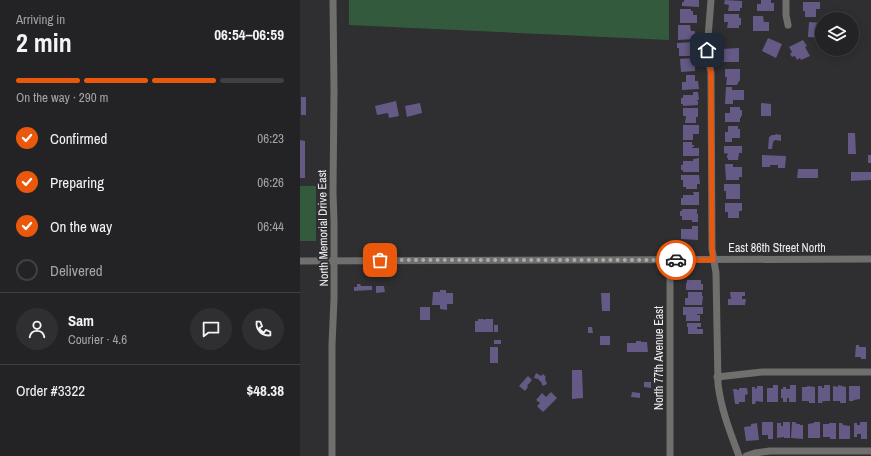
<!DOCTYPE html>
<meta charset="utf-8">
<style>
:root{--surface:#232225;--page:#2f2f32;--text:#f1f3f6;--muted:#a3a4a7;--line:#403f42;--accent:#ea580c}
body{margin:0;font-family:"Archivo Narrow",sans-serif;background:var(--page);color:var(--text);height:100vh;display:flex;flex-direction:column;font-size:15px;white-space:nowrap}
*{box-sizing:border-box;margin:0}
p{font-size:13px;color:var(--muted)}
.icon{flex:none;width:22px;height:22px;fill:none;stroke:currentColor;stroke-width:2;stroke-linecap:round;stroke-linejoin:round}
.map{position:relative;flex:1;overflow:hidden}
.drawer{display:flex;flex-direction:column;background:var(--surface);width:300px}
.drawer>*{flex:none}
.buttons{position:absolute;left:515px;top:12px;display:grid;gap:8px}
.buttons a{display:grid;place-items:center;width:44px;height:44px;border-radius:50%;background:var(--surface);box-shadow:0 2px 10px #0003,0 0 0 1px var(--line);font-size:20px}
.pin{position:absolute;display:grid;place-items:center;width:34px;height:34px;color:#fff;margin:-17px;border-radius:8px;box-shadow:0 2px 6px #0006}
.courier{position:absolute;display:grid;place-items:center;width:40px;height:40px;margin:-20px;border:3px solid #ea580c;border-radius:50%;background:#fff;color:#222;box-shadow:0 1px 5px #0007}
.head em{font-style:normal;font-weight:700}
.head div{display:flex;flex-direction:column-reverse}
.head{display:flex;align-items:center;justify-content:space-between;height:68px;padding:0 16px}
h1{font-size:26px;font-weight:700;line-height:30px}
.bar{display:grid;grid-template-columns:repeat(4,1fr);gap:6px 4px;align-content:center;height:48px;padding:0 16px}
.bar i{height:5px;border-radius:3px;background:var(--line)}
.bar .current{background:var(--accent)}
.bar p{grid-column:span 4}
.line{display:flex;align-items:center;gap:10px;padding:0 16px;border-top:1px solid var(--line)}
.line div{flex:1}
.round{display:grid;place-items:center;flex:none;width:42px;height:42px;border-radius:21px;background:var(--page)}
ol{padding:0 16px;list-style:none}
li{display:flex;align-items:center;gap:12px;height:44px}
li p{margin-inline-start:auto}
li .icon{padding:4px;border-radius:50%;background:var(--accent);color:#fff;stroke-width:4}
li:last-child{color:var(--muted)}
li i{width:22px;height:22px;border:2px solid var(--line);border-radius:50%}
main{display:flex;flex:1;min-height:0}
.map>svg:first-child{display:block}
.green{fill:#335a3d}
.building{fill:#645a85}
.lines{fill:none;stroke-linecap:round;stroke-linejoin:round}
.minor{stroke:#706f6e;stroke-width:7}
.done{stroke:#ababad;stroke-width:4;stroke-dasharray:0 7.2}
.route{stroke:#ea580c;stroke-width:5}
.labels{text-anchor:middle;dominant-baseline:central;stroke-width:4;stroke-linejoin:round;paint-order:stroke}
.street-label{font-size:12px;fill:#eeeef0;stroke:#2f2e31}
</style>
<main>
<section class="drawer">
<div class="head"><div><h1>2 min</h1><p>Arriving in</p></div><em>06:54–06:59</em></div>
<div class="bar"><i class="current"></i><i class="current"></i><i class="current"></i><i></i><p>On the way · 290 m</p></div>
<ol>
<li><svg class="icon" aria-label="check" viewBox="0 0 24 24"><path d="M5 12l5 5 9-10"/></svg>Confirmed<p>06:23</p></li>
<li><svg class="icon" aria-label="check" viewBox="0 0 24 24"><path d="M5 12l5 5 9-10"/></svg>Preparing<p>06:26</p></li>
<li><svg class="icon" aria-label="check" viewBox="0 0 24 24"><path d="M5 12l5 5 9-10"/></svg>On the way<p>06:44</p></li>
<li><i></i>Delivered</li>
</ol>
<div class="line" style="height:72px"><a class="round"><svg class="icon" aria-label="person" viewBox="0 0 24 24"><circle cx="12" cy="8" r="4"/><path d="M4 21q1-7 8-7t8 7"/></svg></a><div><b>Sam</b><p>Courier · 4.6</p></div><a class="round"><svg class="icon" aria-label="chat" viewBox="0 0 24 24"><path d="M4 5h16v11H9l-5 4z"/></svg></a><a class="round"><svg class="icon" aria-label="phone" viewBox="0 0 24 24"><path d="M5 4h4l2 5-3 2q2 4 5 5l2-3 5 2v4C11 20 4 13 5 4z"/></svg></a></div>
<div class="line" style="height:52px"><div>Order #3322</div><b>$48.38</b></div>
</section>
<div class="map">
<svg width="571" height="456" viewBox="0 0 571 456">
<rect width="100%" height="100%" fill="#2f2e31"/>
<g class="green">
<polygon points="49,0 369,0 369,40 49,25"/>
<rect x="0" y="186" width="16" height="55"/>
</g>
<g class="building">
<polygon points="384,0 399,0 399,7 382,6 382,2 384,2"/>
<polygon points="425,0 442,1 442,8 440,8 440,11 428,11 429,5 424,4"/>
<polygon points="461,0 471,0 471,3 474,3 474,11 457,11 457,4 461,4"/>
<polygon points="503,2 520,2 520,9 516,9 516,17 505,17 505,11 503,11"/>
<polygon points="380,9 391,9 391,11 393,11 393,15 397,15 397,23 380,23"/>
<polygon points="424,14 439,14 439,18 441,18 441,25 439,25 439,28 427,28 428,22 424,22"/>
<polygon points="453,16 463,16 464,22 469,22 469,31 453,31"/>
<polygon points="509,22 522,23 522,38 508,37"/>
<polygon points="378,25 390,25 391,31 395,31 395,39 378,40"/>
<polygon points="468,38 482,44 476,58 462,51"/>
<polygon points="503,40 507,46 505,47 510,56 501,60 500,58 497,60 495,56 492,57 490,54 492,52 489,47"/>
<polygon points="394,42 395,56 379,56 379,48 377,48 377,43"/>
<polygon points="439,48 439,62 423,62 422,49"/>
<polygon points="392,58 392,65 395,65 395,71 381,72 380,59"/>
<polygon points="425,69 440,69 440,81 439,81 437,85 426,85 427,77 425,77"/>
<polygon points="386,75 395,75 395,81 398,81 399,89 382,90 382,82 386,82"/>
<polygon points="426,87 432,87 432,90 444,90 444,100 433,100 433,104 425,104"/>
<polygon points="393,92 398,92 399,100 397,100 397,101 398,101 398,105 383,106 383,104 381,104 381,98 383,98 383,95 393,95"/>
<rect x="1" y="97" width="5" height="18"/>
<polygon points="96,101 99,116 89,118 88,113 77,115 75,106"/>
<polygon points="120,103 122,113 107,117 105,106"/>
<polygon points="461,103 471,104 471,116 461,116"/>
<polygon points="430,107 440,107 440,110 442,110 442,116 441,116 441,118 440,118 440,122 425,122 425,113 430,113"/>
<polygon points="383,108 398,108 398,117 396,117 396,123 385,123 386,116 383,116"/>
<polygon points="383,125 399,125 399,134 393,134 393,140 383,140"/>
<polygon points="428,126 438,126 438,129 440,129 440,138 432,138 432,142 425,142 425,132 428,132"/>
<polygon points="548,133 555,133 556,154 548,154"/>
<polygon points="476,134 481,135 481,141 475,140 473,142 472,149 468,149 469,137 472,135 475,135"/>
<polygon points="0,140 5,141 5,178 0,178"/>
<polygon points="383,142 392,142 392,145 394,145 394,147 392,147 392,148 399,148 399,156 383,156"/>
<polygon points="424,146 442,146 442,153 439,153 438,160 428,160 428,158 427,158 427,155 428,155 428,154 424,153"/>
<polygon points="462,155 486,156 485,168 478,168 478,165 470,165 470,167 462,167"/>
<rect x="568" y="155" width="3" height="8"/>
<polygon points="399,158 399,172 383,172 383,170 381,170 381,165 383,165 383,161 393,161 393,159"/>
<polygon points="425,164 433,164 433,167 442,167 442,177 439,177 439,180 426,180"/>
<polygon points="498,169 518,169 518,178 497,178"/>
<polygon points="551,172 571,172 571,180 551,181"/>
<polygon points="381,175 399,175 400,184 397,184 397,189 386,189 386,187 383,187 383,180 381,180"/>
<polygon points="424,184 440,184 440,199 426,199 426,191 424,191"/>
<polygon points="393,192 399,192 399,205 381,205 381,198 383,198 383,195 394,195"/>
<polygon points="425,203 442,203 442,211 439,211 439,218 428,218 428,212 425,212"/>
<polygon points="382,209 397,209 397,213 396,213 398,214 398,222 392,222 392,220 382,220 382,216 380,216 380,211 382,211"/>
<polygon points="392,226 398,226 398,240 381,239 381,229 392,229"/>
<polygon points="387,280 401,280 401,284 403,284 403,290 386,290 386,283 387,283"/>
<polygon points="57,284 60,284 61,286 72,286 72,290 54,291 54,287 57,287"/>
<polygon points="76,286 84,286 85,292 76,293"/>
<polygon points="140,290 146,290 146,293 153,293 153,304 147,304 147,310 140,309 140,305 132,305 133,292 140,292"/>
<polygon points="388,292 402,292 402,296 403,296 402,305 385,305 385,298 388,298"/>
<polygon points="430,292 445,292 445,296 442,296 442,299 446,299 445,305 428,305 428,299 431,299"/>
<polygon points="301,293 310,293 310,311 302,311"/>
<rect x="120" y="307" width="10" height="13"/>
<polygon points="383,307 403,307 403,314 397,314 397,315 400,315 400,321 386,321 386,315 383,315"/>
<polygon points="178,319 184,319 184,320 185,320 185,319 193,319 193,332 175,332 175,321 178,321"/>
<polygon points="387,323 401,323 401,327 397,327 397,329 403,329 403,334 388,334 388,327 387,327"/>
<rect x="194" y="325" width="4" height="7"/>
<polygon points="288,327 292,327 293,333 288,333"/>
<rect x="300" y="336" width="10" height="9"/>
<rect x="194" y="340" width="7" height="4"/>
<polygon points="336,341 341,341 341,342 347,342 348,352 327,352 327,343 336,343"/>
<polygon points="556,345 559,345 559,347 566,347 566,359 561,359 561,357 555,357"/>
<rect x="190" y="347" width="8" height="16"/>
<polygon points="272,370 282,370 283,398 272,399"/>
<polygon points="354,371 360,371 360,381 353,381"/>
<polygon points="236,373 241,376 243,374 246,377 245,379 247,384 243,386 241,382 238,379 234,378"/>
<polygon points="228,376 232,380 227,386 228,387 225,391 219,386"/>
<polygon points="344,382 351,382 351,388 344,387"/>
<polygon points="473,385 478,385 478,402 467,402 467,388 473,388"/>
<polygon points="490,385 496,385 496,402 489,402 489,398 487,398 487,402 483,402 483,398 481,398 481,389 483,389 483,387 486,387 486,389 490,389"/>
<polygon points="524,385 530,385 530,401 523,401 522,403 518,403 518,386 522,386 522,388 524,388"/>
<polygon points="538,385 546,387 546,403 540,403 540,401 533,401 533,386 538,387"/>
<polygon points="457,386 463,386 463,402 456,401 455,404 452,404 452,387 455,387 455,389 457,388"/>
<polygon points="507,386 515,387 515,403 509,403 509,401 502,401 502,387 507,387"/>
<polygon points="549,386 560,386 560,399 554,400 553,401 549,401"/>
<polygon points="439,388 447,388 448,394 445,395 445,402 439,402 439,404 435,404 433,389 437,389 437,390 439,390"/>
<polygon points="251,392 257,398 243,412 237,406 240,403 236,400 242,393 246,397"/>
<polygon points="332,392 340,393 340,398 331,397"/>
<polygon points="462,422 473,422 473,439 468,439 468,435 462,435"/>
<polygon points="483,422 490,422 490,438 484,438 484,437 477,438 477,423 481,423 481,426 483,426"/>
<polygon points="492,422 495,422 497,424 500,424 500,425 503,425 503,439 491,438"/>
<polygon points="514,422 520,422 520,438 508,438 508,424 514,423"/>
<polygon points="560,422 567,422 567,439 561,439 561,434 557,434 557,437 554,437 554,423 557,423 557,425 560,425"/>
<polygon points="457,423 459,440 446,441 444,427 451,426 451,424"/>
<polygon points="529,423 536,423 536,439 530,439 530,437 523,437 523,424 529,424"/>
<polygon points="539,423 542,423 543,425 550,426 550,439 539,439"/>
</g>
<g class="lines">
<g class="minor">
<path d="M 411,0 L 407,50 L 411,73 L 412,249 L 416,273 L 418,384 C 421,409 430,432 439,456"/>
<polyline points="486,0 486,15 488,25"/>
<polyline points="370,259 370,456"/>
<polyline points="0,261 571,259"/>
<polyline points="417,377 462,372 571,372"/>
<polyline points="32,456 32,345 34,299 34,222 33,192 34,91 33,0"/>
<polyline points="446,456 455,453 470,451 571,451"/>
</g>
</g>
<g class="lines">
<polyline class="done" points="80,260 376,260"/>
<polyline class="route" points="376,260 413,260 412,249 411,73 407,50"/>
</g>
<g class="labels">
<g class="street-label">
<text transform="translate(23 228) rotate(-91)">North Memorial Drive East</text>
<text x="477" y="248">East 86th Street North</text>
<text transform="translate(359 358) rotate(-90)">North 77th Avenue East</text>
</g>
</g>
</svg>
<div class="buttons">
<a><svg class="icon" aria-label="layers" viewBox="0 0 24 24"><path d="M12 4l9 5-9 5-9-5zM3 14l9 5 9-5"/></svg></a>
</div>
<div class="pin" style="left:80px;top:260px;background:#ea580c"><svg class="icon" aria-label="bag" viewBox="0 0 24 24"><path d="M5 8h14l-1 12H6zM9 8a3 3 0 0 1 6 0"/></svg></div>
<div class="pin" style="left:407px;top:50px;background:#1f2937"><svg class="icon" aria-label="home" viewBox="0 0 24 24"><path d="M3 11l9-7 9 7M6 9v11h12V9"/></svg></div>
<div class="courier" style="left:376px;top:260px"><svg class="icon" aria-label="car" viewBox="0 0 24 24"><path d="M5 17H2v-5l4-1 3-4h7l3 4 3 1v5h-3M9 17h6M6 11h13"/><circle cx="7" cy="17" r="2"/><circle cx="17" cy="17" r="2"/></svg></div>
</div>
</main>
